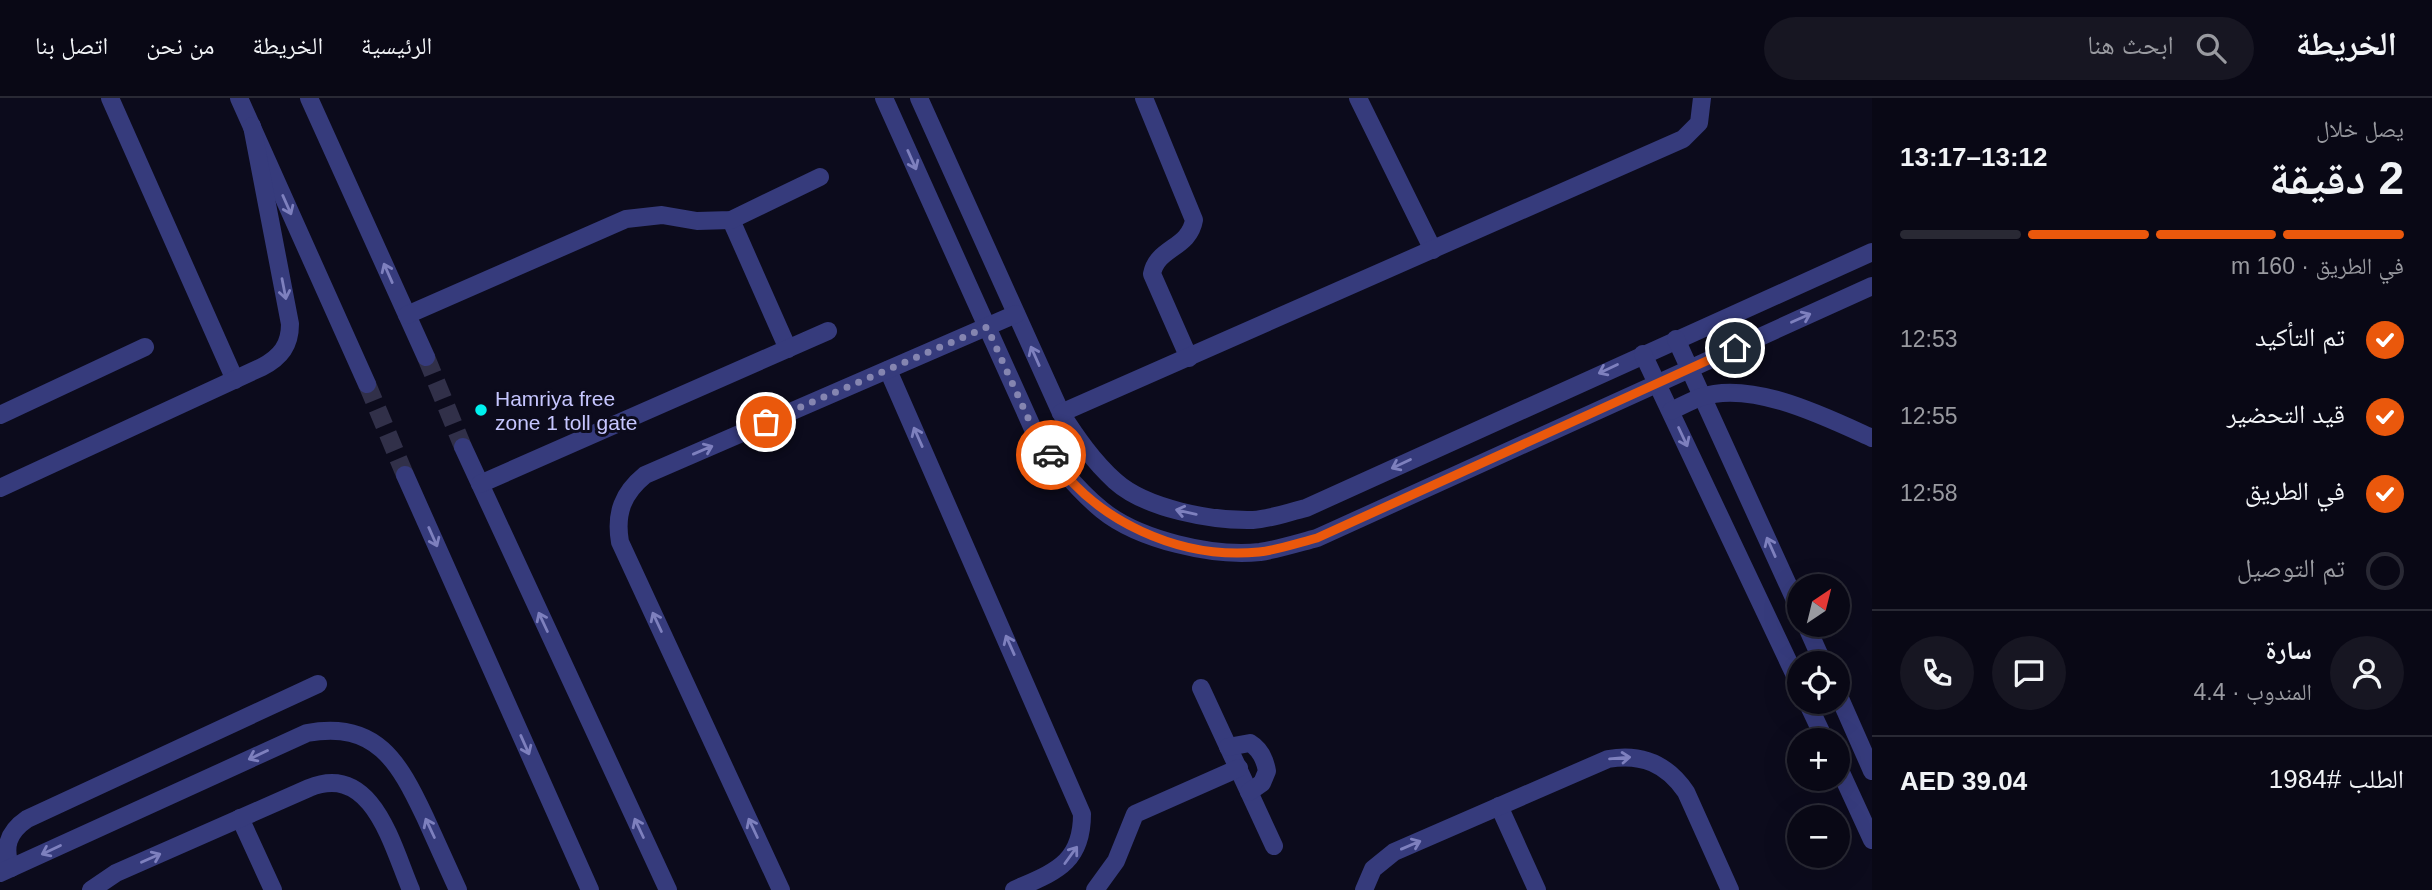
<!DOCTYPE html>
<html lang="ar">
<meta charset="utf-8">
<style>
:root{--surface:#090815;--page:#171622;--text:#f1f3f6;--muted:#999aa0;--line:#292934;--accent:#ea580c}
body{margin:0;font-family:Helvetica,"Noto Naskh Arabic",sans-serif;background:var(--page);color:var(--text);direction:rtl;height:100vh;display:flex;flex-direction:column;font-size:26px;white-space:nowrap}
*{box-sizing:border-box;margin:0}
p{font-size:23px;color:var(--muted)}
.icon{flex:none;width:38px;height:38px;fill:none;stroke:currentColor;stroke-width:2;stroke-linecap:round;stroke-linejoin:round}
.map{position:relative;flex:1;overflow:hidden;direction:ltr}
.details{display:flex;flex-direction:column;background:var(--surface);width:560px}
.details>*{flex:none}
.needle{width:46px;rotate:35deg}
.fabs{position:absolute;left:1787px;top:476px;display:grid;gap:14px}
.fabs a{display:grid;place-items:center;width:63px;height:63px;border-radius:50%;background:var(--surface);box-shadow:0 7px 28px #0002,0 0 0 2px var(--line);font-size:35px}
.pin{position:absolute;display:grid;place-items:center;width:60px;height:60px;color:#fff;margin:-30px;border:4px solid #fff;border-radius:50%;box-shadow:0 2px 7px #0007}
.courier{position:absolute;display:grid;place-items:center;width:70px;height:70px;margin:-35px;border:5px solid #ea580c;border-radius:50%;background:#fff;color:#222;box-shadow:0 2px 9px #0007}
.head em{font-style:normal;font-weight:800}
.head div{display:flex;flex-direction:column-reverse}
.head{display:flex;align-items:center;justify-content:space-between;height:119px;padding:0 28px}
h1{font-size:46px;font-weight:800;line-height:52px}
.bar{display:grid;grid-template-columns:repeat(4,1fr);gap:10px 7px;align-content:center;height:84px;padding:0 28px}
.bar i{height:9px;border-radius:5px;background:var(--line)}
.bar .selected{background:var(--accent)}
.bar p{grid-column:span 4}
.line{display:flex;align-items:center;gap:18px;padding:0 28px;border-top:2px solid var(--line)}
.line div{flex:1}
.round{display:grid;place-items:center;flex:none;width:74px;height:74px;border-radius:37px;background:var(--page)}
ol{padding:0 28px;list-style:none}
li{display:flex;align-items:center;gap:21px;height:77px}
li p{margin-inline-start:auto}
li .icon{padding:7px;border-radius:50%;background:var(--accent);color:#fff;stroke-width:4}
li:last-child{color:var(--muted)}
li i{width:38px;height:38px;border:4px solid var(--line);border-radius:50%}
header{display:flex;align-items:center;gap:42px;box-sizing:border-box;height:98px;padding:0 35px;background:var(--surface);border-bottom:2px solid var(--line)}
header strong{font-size:33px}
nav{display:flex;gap:38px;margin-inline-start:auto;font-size:24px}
.search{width:490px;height:63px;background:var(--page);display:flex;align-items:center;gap:18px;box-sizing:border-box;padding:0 24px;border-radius:38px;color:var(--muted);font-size:26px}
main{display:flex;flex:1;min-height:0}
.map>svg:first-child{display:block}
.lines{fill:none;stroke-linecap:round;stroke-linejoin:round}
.minor-tunnel{stroke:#313049;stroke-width:18;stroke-dasharray:18 9;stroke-linecap:butt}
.minor{stroke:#363b7c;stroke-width:18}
.oneway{stroke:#7e80be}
.done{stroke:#8585b0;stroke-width:7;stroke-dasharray:0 12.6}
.route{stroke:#ea580c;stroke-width:9}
.poi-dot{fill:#00f1ee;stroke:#0c0b1c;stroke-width:2.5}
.labels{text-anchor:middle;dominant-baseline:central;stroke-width:6;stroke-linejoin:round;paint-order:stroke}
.poi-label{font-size:21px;fill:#c6c6ff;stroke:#0c0b1c;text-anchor:start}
</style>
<header>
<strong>الخريطة</strong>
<div class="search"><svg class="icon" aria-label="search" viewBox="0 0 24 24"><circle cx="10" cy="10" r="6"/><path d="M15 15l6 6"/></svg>ابحث هنا</div>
<nav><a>الرئيسية</a><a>الخريطة</a><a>من نحن</a><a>اتصل بنا</a></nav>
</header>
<main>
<section class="details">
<div class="head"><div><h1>2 دقيقة</h1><p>يصل خلال</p></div><em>13:12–13:17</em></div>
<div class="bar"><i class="selected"></i><i class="selected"></i><i class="selected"></i><i></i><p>في الطريق · 160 m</p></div>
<ol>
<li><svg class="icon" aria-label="check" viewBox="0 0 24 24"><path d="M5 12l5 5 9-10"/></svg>تم التأكيد<p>12:53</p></li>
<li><svg class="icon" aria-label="check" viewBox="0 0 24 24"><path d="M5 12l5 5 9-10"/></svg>قيد التحضير<p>12:55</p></li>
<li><svg class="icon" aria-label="check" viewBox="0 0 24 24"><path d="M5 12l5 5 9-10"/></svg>في الطريق<p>12:58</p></li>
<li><i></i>تم التوصيل</li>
</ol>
<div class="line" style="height:126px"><a class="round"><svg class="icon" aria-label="person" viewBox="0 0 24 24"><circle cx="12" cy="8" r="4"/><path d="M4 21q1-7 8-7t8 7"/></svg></a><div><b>سارة</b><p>المندوب · 4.4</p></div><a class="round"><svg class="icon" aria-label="chat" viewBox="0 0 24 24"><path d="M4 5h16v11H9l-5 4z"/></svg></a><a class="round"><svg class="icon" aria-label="phone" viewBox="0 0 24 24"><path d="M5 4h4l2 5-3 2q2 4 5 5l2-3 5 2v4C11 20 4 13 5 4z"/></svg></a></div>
<div class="line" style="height:91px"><div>الطلب #1984</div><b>AED 39.04</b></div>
</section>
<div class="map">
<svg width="1872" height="792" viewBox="0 0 1872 792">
<rect width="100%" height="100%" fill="#0c0b1c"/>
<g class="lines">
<g class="minor-tunnel">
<polyline points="426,259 463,349"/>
<polyline points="367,286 405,377"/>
</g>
<g class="minor">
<polyline points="110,0 235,282"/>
<polyline points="239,0 367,286"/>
<polyline points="309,0 426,259"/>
<path d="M 884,0 L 1033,331 C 1053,361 1074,389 1102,412 C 1139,442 1213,459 1260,454 C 1279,451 1298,445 1317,440 L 1872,188"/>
<path d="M 919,0 L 1061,315 C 1077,340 1093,363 1115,383 C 1146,411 1212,423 1253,422 C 1270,421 1289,414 1306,410 L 1872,154"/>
<path d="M 1144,0 L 1194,122 C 1189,151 1157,149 1152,176 L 1189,260"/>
<polyline points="1358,0 1433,152"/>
<polyline points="731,122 788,251"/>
<polyline points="407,217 626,121 662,117 697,123 731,122 820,79"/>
<polyline points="1676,241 1799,511"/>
<polyline points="1643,256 1799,586"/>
<path d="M 888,272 L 1082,716 C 1082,766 1054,774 1014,792"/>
<path d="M 1671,313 C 1681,308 1691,303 1701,299 C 1752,282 1826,319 1872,340"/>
<polyline points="1061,315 1683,41 1699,25 1702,0"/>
<polyline points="0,317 145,249"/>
<polyline points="463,349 668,792"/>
<polyline points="405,377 590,792"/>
<polyline points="480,386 828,233"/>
<path d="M 0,390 L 262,269 C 281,259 290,247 290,226 L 252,28"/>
<polyline points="1806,527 1823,565"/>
<polyline points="1201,590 1274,748"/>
<polyline points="1838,596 1872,673"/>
<polyline points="1807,604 1825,642"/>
<path d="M 1228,649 L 1250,645 C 1260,651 1265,662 1267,673 L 1262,685 L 1249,694"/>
<polyline points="1838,668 1872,742"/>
<polyline points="1499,708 1537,792"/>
<polyline points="240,720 273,792"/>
<path d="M 11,770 C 3,749 8,734 27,721 L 318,586"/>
<path d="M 0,775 L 307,635 C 376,622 399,664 425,719 C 436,743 447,768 458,792"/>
<path d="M 91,792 L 116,775 L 309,690 C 373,664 392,748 411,792"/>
<path d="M 781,792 L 620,444 C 615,415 623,395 645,377 L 1016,216"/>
<polyline points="1095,792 1116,763 1135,716 1239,670"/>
<path d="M 1364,792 L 1373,771 L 1394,754 L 1608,661 C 1642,655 1667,666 1686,694 L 1730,792"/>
</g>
</g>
<defs><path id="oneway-shaft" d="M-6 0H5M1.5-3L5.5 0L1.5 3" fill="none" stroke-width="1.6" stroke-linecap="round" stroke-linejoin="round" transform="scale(1.75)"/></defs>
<g class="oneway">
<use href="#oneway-shaft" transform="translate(912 62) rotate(66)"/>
<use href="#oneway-shaft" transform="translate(287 107) rotate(66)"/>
<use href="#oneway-shaft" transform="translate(388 175) rotate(-114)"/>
<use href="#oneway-shaft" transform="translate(284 191) rotate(79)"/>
<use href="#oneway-shaft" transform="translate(1801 220) rotate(-24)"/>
<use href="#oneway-shaft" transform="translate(1035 258) rotate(-114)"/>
<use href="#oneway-shaft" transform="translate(1608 271) rotate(155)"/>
<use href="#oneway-shaft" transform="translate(918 339) rotate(-114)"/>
<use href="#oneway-shaft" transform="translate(1683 339) rotate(65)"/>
<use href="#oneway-shaft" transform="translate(703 352) rotate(-23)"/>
<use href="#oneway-shaft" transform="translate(1401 366) rotate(155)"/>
<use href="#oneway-shaft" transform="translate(1186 414) rotate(-167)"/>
<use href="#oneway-shaft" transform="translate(433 439) rotate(66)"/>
<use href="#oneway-shaft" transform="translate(1771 449) rotate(-114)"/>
<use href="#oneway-shaft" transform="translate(543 524) rotate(-115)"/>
<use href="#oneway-shaft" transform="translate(657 524) rotate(-115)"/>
<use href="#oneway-shaft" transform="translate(1010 547) rotate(-114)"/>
<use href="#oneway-shaft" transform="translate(525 647) rotate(66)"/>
<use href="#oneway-shaft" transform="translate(258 657) rotate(155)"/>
<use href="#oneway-shaft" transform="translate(1620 660) rotate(-5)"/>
<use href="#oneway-shaft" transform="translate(430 730) rotate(-115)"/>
<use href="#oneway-shaft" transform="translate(639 730) rotate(-115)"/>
<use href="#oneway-shaft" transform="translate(753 730) rotate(-115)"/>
<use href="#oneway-shaft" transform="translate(1411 747) rotate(-23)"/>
<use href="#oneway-shaft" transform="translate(51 752) rotate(155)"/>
<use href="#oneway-shaft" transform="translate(1071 757) rotate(-54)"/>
<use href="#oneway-shaft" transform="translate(151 760) rotate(-24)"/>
</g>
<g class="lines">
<polyline class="done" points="766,324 987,229 1033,331 1051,357"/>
<path class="route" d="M 1051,357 C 1094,423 1180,462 1259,454 C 1278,452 1298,445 1317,440 L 1735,250"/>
</g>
<circle class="poi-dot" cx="481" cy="312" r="7"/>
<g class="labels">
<g class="poi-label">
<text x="495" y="300">Hamriya free<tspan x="495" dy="24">zone 1 toll gate</tspan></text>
</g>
</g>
</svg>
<div class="fabs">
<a><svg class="needle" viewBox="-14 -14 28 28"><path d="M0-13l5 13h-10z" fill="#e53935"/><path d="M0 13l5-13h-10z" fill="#999aa0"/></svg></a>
<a><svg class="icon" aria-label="locate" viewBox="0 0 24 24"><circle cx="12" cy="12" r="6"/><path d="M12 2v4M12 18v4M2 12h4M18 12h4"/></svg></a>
<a>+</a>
<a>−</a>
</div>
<div class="pin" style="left:766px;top:324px;background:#ea580c"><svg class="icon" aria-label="bag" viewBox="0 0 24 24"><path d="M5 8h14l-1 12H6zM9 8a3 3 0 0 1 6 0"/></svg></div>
<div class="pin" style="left:1735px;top:250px;background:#1f2937"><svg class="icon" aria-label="home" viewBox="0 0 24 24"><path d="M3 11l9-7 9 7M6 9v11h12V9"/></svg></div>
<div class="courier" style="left:1051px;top:357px"><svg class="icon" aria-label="car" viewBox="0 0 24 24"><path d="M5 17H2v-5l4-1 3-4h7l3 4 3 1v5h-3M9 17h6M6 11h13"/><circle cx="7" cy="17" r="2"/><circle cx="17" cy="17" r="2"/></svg></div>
</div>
</main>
